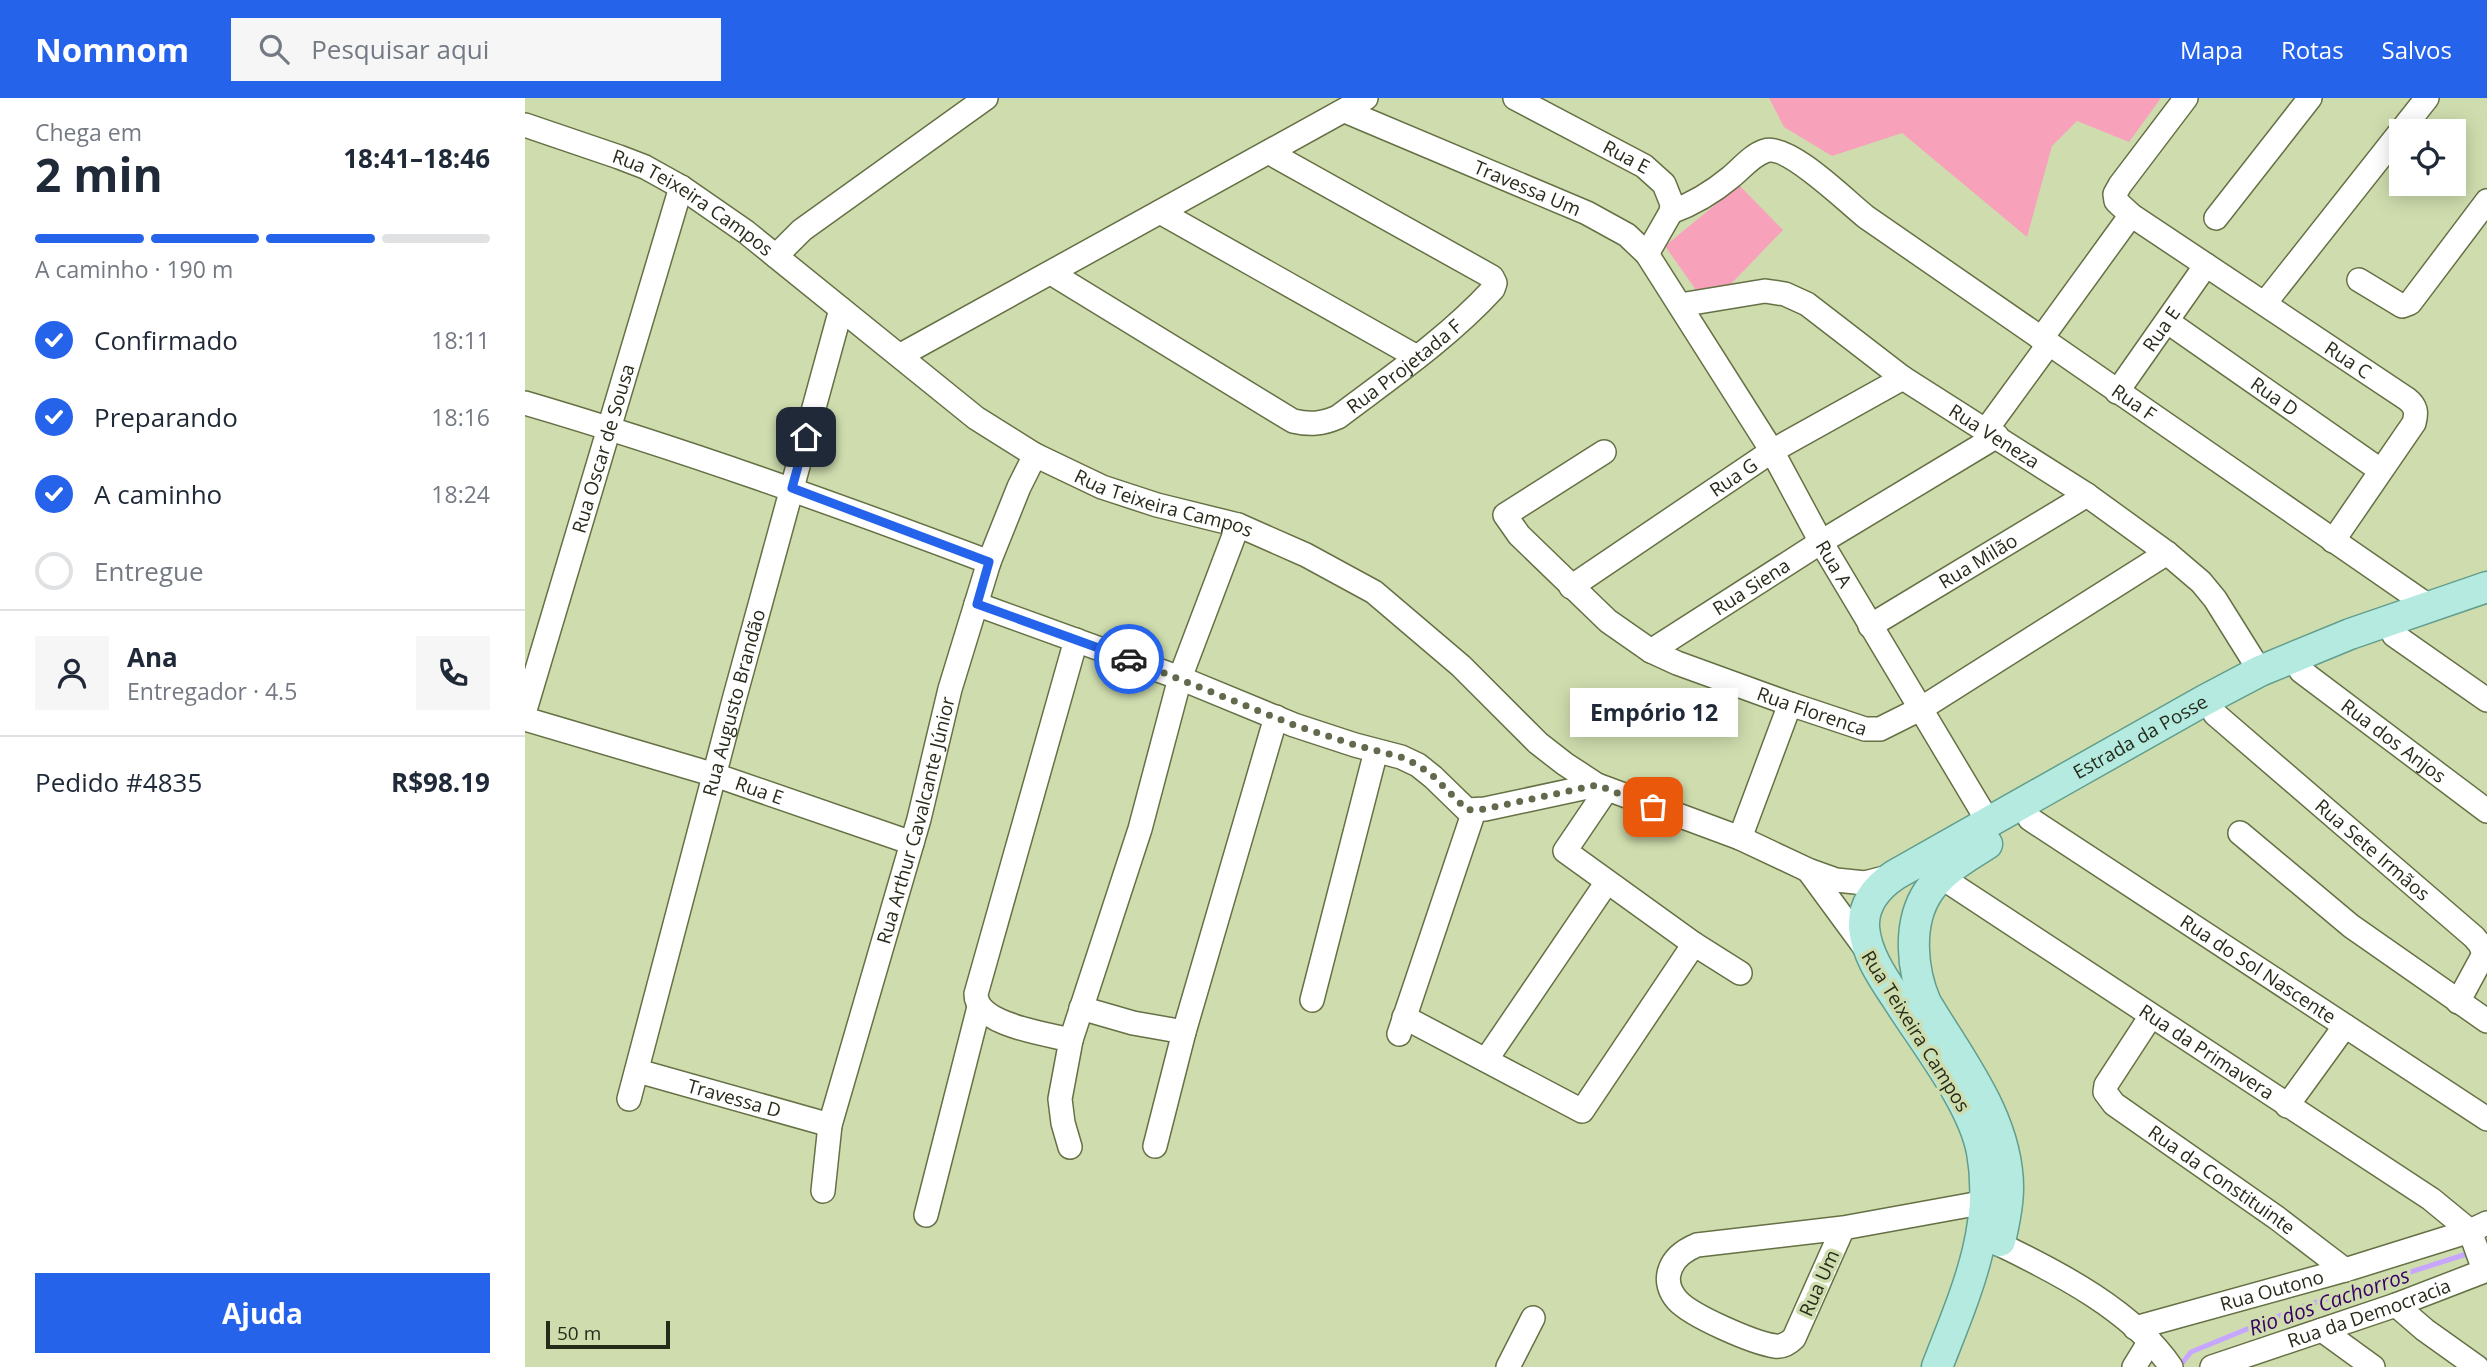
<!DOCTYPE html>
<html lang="pt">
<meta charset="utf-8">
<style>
:root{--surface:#fff;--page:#f6f6f7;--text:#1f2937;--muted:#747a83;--line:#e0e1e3;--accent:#2563eb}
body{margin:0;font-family:"Open Sans",sans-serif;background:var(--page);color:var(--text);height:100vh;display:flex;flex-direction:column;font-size:26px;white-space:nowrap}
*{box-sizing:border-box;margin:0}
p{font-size:23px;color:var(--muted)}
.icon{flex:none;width:38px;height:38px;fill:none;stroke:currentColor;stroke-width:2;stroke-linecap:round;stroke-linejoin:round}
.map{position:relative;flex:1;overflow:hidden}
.details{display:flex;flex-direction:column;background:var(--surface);width:525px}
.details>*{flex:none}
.controls{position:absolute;left:1864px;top:21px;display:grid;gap:14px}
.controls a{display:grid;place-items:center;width:77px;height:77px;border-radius:0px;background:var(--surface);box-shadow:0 4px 18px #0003;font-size:35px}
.scale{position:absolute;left:21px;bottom:18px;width:124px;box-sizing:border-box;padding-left:7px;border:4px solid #272c1a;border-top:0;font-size:19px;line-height:24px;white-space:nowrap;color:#272c1a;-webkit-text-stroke:5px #cfddae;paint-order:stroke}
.pin{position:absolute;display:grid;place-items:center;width:60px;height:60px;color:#fff;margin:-30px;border-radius:14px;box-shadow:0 4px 10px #0006}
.courier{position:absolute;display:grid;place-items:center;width:70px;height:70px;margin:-35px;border:5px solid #2563eb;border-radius:50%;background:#fff;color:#222;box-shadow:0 2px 9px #0007}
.bubble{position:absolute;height:49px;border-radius:0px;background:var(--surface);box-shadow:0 4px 18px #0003;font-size:23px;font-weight:700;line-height:49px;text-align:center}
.overview em{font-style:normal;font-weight:700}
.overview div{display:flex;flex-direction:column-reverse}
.overview{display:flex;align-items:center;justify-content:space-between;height:119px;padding:0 35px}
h1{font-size:46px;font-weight:700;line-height:52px}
.bar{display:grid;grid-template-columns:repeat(4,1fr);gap:10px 7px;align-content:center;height:84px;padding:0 35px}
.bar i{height:9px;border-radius:5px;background:var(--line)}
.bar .active{background:var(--accent)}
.bar p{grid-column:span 4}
.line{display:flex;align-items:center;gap:18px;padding:0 35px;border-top:2px solid var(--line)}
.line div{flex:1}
.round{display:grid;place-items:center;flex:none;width:74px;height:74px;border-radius:0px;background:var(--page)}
ol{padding:0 35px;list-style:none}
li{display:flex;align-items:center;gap:21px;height:77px}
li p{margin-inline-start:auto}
li .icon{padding:7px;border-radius:50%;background:var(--accent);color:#fff;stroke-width:4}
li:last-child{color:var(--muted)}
li i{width:38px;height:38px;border:4px solid var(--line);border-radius:50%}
.primary-button{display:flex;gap:14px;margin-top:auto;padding:14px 35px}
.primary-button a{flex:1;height:80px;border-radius:0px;background:var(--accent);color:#fff;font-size:28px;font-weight:700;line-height:80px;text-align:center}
header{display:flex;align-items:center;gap:42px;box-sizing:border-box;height:98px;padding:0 35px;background:var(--accent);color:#fff}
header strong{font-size:33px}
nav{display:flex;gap:38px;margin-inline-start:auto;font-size:24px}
.search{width:490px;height:63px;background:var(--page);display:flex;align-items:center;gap:18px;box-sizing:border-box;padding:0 24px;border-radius:0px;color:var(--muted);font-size:26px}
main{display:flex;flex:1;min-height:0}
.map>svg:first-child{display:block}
.green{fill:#f8a1bb}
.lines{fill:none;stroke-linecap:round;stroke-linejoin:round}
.stream{stroke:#c7a6ff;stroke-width:5}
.minor-casing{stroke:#657045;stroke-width:26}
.major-casing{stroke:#629e8d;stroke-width:33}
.minor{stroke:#fff;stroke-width:23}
.major{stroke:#b4eae0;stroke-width:30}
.done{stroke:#626a4e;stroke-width:7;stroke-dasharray:0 12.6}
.route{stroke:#2563eb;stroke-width:9}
.labels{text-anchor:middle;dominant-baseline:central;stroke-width:7;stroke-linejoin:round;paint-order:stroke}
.street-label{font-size:19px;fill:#272c1a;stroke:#cfddae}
.water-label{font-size:21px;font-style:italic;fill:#390167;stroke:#cfddae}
</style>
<header>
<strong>Nomnom</strong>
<div class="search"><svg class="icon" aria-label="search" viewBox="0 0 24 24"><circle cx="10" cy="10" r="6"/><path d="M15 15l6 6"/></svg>Pesquisar aqui</div>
<nav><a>Mapa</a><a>Rotas</a><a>Salvos</a></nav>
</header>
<main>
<section class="details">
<div class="overview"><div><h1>2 min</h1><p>Chega em</p></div><em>18:41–18:46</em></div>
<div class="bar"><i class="active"></i><i class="active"></i><i class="active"></i><i></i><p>A caminho · 190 m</p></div>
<ol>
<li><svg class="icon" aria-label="check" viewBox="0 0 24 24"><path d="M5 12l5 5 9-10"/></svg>Confirmado<p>18:11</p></li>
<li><svg class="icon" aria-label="check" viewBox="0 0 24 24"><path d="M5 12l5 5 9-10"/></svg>Preparando<p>18:16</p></li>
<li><svg class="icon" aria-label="check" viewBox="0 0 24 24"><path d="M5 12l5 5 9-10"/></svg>A caminho<p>18:24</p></li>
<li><i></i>Entregue</li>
</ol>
<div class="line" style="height:126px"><a class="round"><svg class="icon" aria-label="person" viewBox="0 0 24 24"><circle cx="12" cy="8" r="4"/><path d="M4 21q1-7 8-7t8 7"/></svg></a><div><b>Ana</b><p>Entregador · 4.5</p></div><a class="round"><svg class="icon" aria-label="phone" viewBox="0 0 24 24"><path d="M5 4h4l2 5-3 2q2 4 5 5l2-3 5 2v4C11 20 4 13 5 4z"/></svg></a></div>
<div class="line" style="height:91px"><div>Pedido #4835</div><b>R$98.19</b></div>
<div class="primary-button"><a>Ajuda</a></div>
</section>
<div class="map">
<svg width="1962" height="1269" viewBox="0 0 1962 1269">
<rect width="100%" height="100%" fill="#cfddae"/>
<g class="green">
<polygon points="1244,0 1636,0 1604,44 1552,23 1527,48 1502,139 1377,35 1307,58 1259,29"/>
<polygon points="1214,87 1258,132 1205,187 1171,192 1140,148"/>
</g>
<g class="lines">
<polyline class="stream" points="1654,1269 1666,1254 1776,1209 1948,1154"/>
<defs>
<g id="minor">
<path id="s1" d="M 990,0 L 1119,68 L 1139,86 L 1147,106 L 1146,114 L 1122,156"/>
<path id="s2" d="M 1661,0 L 1595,87 L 1590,96 L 1591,103 L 1606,117 L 1882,301 C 1891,308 1892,314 1889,325 L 1808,443"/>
<path id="s3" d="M 820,13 L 1062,115 L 1102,137 L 1122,156 L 1247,353 L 1296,444 L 1464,725"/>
<path id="s4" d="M 0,27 L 94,59 L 120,69 L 156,89 L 221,134 L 451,320 L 510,357 L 577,389 L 632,407 L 713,427 L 781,457 L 849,494 L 936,568 L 1013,645 L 1040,666 L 1072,687 L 1215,740 L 1283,772 L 1311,782 L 1340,785 L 1367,778"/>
<polyline points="635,114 892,259"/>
<path id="s5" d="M 1146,114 C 1168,106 1188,94 1206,79 C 1216,71 1227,57 1240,53 C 1263,45 1322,104 1341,119 L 1905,509"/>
<polyline points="1691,120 1785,0"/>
<polyline points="251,158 277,132 461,0"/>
<path id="s6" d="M 526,175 L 768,323 C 785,327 797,326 813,319 C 866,279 923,240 968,191 L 970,185 L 967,179 L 745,55"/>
<polyline points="1834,182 1877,208 1885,205 1962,103"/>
<polyline points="1740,205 1902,0"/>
<path id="s7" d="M 1155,207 L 1240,193 L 1260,196 L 1282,206 L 1378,280 L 1562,397 L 1642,455 L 1676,484 L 1690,501 L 1735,573"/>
<path id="s8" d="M 1643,224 L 1855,372"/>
<polyline points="1516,241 1606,117"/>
<polyline points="376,257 841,0"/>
<path id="s9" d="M 1592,294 L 1681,167"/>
<path d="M 0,305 C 157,351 310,406 464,464"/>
<polyline points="1461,332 1523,247"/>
<path id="s10" d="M 1079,354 L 980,417 L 994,437 L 1083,523 L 1126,553 L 1152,565 L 1265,606 L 1340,631 L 1355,631 L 1397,610 L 1642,455"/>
<path id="s11" d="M 1046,489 L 1247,353 L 1378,280"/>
<polyline points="451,506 655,580 769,627 830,647 876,659 893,667 908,679 942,712 960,711 1072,687"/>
<path id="s12" d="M 1345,528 L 1562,397"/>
<polyline points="1869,537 1962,602"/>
<path id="s13" d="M 1126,553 L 1296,444 L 1472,338"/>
<path id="s14" d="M 1776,573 L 1962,713"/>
<path id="s15" d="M 0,612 L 156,89"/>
<path id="s16" d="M 1690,616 L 1949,839 L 1955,846 L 1959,856 L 1933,904"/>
<path id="s17" d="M 0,621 L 190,677 L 387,745"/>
<polyline points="1082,691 1040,753 1169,846 1215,875"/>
<path id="s18" d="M 1505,721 L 1962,1021"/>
<polyline points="1715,735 1826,828 1962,923"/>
<polyline points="1215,740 1265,606"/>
<polyline points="1283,772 1341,851"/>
<path id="s19" d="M 1416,779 L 1906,1101 L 1945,1133 L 1959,1172"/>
<polyline points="787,902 851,653"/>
<polyline points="556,910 608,925 659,934 751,619"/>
<path id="s20" d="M 1626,918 L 1581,987 L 1580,994 L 1589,1006 L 1752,1120 L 1820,1172"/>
<polyline points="879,919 1057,1013 1169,846"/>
<polyline points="874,936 949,713"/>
<path d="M 546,942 C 522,936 451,927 451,896 L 551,542"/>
<polyline points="961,962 1082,784"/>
<path id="s21" d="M 113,973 L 305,1027"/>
<path id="s22" d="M 104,1001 L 209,602 L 316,211"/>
<polyline points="1762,1008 1820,928"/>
<polyline points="630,1048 659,934"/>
<polyline points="545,1049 538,1025 535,1001 546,942 615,731 655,580 713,427"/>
<path id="s23" d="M 298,1093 L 305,1027 L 394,721 L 425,591 L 464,464 L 494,389 L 510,357"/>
<polyline points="401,1117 454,909"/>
<path d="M 1318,1130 L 1269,1240 C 1264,1245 1258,1249 1250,1248 C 1229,1245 1166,1218 1152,1202 C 1145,1194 1141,1183 1145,1172 C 1149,1159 1160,1152 1172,1147 L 1318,1130 L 1461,1104"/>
<path d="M 1474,1146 C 1534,1175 1608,1213 1646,1269"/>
<polyline points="1871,1207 1900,1232 1952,1269"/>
<path id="s24" d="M 1610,1230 L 1820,1172 L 1945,1133 L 1962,1125"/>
<polyline points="1797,1232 1848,1269"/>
<polyline points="983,1269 1008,1220"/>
<polyline points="1609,1269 1625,1243"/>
<path id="s25" d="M 1687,1269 L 1871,1207 L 1962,1172"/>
</g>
<g id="major">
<path d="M 1462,746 C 1441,759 1417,773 1403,794 C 1382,826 1387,873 1401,905 C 1435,962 1483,1021 1483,1090 C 1483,1108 1479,1126 1475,1143"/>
<path id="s26" d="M 1412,1269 C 1439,1199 1471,1131 1457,1054 C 1448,1005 1399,944 1372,901 C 1358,880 1341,856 1339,829 C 1338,806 1352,789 1370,777 L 1680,602 L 1735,573 L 1825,536 L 1962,489"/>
</g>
</defs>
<use href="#minor" class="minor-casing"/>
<use href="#major" class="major-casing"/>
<use href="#minor" class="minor"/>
<use href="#major" class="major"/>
</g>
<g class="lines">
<polyline class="done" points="604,561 769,627 830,647 876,659 893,667 908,678 942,712 960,711 1072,687 1128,709"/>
<polyline class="route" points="281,339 267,390 464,464 452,506 604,561"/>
</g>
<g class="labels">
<g class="street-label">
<text stroke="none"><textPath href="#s1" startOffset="126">Rua E</textPath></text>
<text stroke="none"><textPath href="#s3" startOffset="198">Travessa Um</textPath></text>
<text stroke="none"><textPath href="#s4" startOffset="186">Rua Teixeira Campos</textPath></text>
<text stroke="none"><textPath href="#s9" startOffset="77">Rua E</textPath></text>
<text stroke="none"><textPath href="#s2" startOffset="408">Rua C</textPath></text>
<text stroke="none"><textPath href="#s6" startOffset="413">Rua Projetada F</textPath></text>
<text stroke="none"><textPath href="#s8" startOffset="130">Rua D</textPath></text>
<text stroke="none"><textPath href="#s5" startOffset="562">Rua F</textPath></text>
<text stroke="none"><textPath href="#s7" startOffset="360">Rua Veneza</textPath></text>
<text stroke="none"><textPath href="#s15" startOffset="273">Rua Oscar de Sousa</textPath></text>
<text stroke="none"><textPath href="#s11" startOffset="196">Rua G</textPath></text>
<text stroke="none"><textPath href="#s4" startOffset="751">Rua Teixeira Campos</textPath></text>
<text stroke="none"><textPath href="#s12" startOffset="126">Rua Milão</textPath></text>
<text stroke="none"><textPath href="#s3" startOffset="698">Rua A</textPath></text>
<text stroke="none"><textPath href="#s13" startOffset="119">Rua Siena</textPath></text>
<text stroke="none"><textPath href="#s22" startOffset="410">Rua Augusto Brandão</textPath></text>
<text stroke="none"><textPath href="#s10" startOffset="490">Rua Florenca</textPath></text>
<text stroke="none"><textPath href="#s26" startOffset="824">Estrada da Posse</textPath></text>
<text stroke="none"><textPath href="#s14" startOffset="116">Rua dos Anjos</textPath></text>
<text stroke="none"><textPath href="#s17" startOffset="245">Rua E</textPath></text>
<text stroke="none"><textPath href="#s23" startOffset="383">Rua Arthur Cavalcante Júnior</textPath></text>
<text stroke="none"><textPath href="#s16" startOffset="208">Rua Sete Irmãos</textPath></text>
<text stroke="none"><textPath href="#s18" startOffset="273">Rua do Sol Nascente</textPath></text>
<text transform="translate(1391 933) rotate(58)">Rua Teixeira Campos</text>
<text stroke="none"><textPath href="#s19" startOffset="318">Rua da Primavera</textPath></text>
<text stroke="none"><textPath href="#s21" startOffset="100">Travessa D</textPath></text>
<text stroke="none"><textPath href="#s20" startOffset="236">Rua da Constituinte</textPath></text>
<text transform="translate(1294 1185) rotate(-66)">Rua Um</text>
<text stroke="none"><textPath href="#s24" startOffset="142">Rua Outono</textPath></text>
<text stroke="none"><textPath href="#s25" startOffset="166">Rua da Democracia</textPath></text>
</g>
<g class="water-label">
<text transform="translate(1804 1203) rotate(-19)">Rio dos Cachorros</text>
</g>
</g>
</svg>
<div class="controls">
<a><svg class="icon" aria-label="locate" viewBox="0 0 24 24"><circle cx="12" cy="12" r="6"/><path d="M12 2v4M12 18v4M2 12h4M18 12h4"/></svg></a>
</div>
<div class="scale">50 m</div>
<div class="pin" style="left:1128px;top:709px;background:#ea580c"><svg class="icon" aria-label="bag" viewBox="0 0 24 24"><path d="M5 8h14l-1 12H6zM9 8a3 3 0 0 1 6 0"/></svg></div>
<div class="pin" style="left:281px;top:339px;background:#1f2937"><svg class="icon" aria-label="home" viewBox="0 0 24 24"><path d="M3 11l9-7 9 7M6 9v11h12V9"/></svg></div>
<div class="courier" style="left:604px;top:561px"><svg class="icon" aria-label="car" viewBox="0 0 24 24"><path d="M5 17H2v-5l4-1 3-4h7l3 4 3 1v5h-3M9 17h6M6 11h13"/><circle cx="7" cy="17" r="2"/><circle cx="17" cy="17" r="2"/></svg></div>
<div class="bubble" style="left:1045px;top:590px;width:168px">Empório 12</div>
</div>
</main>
